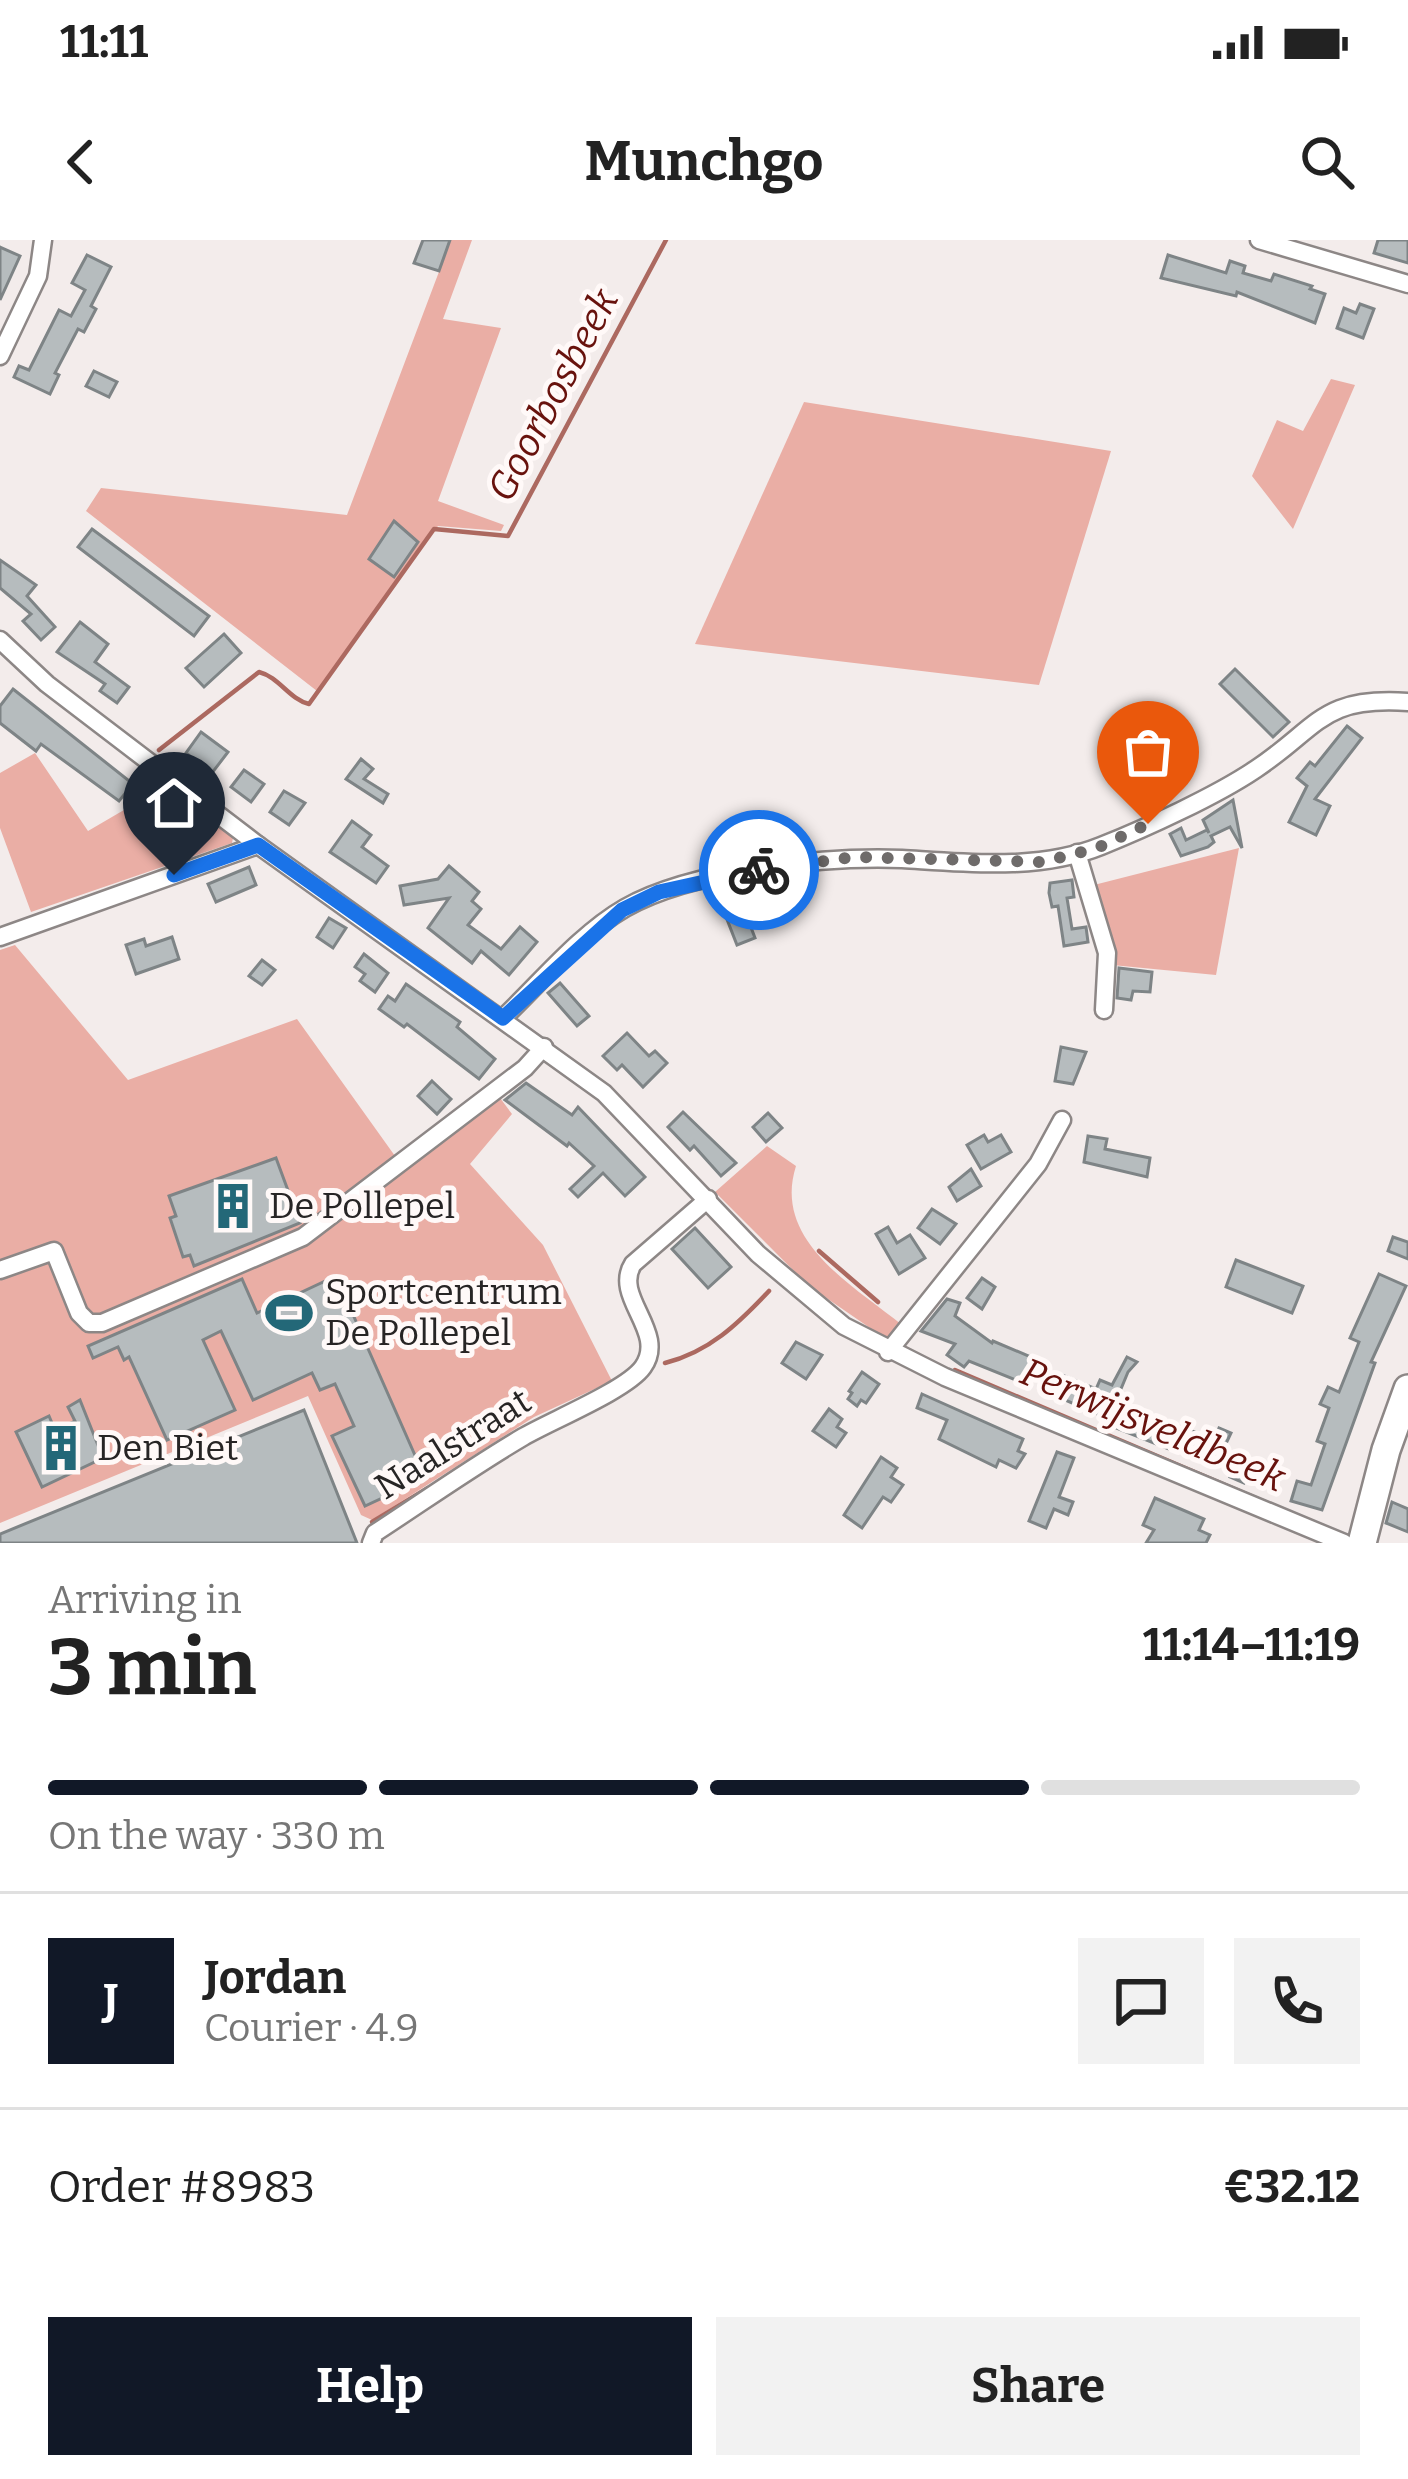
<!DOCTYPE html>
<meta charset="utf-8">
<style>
:root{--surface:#fff;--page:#f2f2f2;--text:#222;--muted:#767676;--line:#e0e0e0;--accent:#111827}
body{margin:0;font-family:Bitter,serif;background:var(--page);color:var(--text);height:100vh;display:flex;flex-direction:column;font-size:45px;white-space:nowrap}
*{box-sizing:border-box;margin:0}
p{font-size:39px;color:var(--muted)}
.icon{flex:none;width:66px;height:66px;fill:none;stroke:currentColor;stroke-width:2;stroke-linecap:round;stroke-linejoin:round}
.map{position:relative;height:1303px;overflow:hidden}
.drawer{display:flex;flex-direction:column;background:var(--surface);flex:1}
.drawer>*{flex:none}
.pin{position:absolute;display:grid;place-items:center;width:102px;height:102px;color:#fff;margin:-123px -51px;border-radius:50% 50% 50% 0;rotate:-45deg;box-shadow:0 0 12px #0007}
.pin .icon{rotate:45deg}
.courier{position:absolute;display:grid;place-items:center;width:120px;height:120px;margin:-60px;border:9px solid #1a73e8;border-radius:50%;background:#fff;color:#222;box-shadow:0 3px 15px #0007}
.headline em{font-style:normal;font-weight:700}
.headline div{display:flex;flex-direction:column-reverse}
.headline{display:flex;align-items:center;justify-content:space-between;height:204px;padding:0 48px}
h1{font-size:78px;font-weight:700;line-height:90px}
.bar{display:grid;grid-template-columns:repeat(4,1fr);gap:18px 12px;align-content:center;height:144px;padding:0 48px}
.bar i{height:15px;border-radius:9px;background:var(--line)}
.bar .active{background:var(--accent)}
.bar p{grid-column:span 4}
.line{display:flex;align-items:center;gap:30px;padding:0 48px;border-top:3px solid var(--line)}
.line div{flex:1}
.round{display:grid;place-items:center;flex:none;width:126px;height:126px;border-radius:0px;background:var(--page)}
.button{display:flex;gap:24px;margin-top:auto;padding:24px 48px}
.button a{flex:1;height:138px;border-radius:0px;background:var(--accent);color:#fff;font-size:48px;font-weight:700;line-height:138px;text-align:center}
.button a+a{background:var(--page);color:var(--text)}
.status{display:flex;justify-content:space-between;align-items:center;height:84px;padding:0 60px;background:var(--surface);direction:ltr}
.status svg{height:33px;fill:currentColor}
header{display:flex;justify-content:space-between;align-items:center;height:156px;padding:0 48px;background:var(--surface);font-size:54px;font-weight:700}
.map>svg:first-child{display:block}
.green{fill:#eaaea5}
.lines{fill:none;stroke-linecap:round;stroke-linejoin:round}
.stream{stroke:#ac6960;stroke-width:4.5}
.building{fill:#b6bcbe;stroke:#7e8486;stroke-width:3}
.street-casing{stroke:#8d8786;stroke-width:21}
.primary-casing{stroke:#8d8786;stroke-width:32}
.street{stroke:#fff;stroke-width:16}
.primary{stroke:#fff;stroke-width:27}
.done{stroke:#6e6b6a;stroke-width:12;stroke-dasharray:0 21.6}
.route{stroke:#1a73e8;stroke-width:15}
.labels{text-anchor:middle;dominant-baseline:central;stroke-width:10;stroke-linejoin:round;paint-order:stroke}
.poi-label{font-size:36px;fill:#272525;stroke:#fff9f8;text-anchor:start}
.street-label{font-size:36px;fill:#272525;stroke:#fff9f8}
.water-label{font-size:39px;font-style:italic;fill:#68120d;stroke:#fff9f8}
</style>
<div class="status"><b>11:11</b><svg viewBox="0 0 49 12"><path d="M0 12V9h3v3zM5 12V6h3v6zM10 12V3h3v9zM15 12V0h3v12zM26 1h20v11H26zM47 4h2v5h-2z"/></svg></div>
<header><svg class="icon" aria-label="back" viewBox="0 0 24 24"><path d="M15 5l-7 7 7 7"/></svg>Munchgo<svg class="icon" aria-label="search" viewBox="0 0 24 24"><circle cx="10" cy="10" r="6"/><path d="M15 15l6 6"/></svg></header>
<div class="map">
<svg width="1408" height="1303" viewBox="0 0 1408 1303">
<rect width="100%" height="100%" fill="#f3eceb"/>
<g class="green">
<polygon points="451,0 472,0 443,79 501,88 438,261 504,285 501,291 438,286 317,451 86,271 101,248 347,275"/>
<polygon points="1331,139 1355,145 1293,289 1252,236 1277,180 1303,191"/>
<polygon points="804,162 1111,211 1039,445 695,404"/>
<polygon points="35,513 88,591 165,546 233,598 232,603 31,672 0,588 0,533"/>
<polygon points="1239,608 1216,735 1112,725 1090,646"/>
<polygon points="15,705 128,840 297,779 395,916 491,846 512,874 470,924 543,1005 612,1141 534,1177 372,1280 361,1275 308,1156 0,1283 0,710"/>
<path d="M 767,906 L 796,926 C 772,1001 853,1045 902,1085 L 893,1098 L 886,1099 L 809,1046 L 715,952 Z"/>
</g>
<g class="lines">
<g class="stream">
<path d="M 159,510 L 259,432 C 279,437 289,459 309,464 L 434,289 L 508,296 L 666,0"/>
<polyline points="819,1011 878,1062"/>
<path d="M 665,1123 C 709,1112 738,1084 769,1051"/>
<polyline points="955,1130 1286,1271"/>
<polyline points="372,1282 428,1248"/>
</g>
</g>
<g class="building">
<polygon points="423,0 450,0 439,31 414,23"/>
<polygon points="1378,0 1408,0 1408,23 1374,13"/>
<polygon points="0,7 20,16 0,60"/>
<polygon points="87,15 111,27 91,66 96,69 84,92 78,89 55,133 59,135 50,154 14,137 19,126 29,130 59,70 71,76 85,50 72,43"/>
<polygon points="1168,15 1226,33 1230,21 1245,26 1243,33 1271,41 1274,34 1312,46 1310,49 1325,54 1315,83 1237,52 1236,56 1161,38"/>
<polygon points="1360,64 1374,69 1363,98 1337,88 1344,68 1356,73"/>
<polygon points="94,131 117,142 109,157 86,146"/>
<polygon points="394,281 418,302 394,337 369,319"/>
<polygon points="92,289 209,376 194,396 78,307"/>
<polygon points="0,320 36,345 27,356 55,387 41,400 23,381 31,374 0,348"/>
<polygon points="80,382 108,404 95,422 129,447 117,463 100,451 105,444 57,412"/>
<polygon points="224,394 241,413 204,447 186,428"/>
<polygon points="1235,429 1289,482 1273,497 1220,444"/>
<polygon points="13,449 133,544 119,561 41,504 36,511 0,483 0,466"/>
<polygon points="1347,486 1362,498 1315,559 1330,566 1316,595 1289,582 1307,546 1297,538 1310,522 1315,526"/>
<polygon points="201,492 228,512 212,533 186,513"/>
<polygon points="361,519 373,529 364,539 388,554 383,563 346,539"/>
<polygon points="244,530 264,544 251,562 231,547"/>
<polygon points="284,551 305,563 289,585 270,572"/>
<polygon points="1233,560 1242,608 1230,587 1211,596 1214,602 1208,607 1181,616 1170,594 1181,588 1186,600 1207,590 1209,593 1203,580"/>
<polygon points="352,581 371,595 362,607 388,626 376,643 330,612"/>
<polygon points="449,626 479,652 472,661 481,669 468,685 501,709 520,687 537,702 509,735 481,711 472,723 428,688 449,658 404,665 400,646 438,639"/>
<polygon points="249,627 256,645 216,662 208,644"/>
<polygon points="1072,640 1074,657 1067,658 1072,689 1086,687 1088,702 1064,706 1058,666 1052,667 1049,653 1050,643"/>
<polygon points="739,656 755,698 737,705 721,664"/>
<polygon points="329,678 346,688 333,708 317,697"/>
<polygon points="172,697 179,719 136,734 126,705 144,699 146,706"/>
<polygon points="364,714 388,733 375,752 360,741 365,734 355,727"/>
<polygon points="262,720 275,730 262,745 249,736"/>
<polygon points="1119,728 1152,732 1150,752 1133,751 1131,760 1117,758"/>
<polygon points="560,743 589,776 577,786 548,753"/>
<polygon points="406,744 460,782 457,787 495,819 479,839 407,784 404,787 379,769 388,756 395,761"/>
<polygon points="627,793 649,816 655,811 667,823 643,847 622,825 617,830 603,816"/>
<polygon points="1061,807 1086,812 1073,844 1055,841"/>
<polygon points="432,841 451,859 437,874 418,856"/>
<polygon points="526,843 572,875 578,867 645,937 625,956 603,933 578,957 570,949 594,926 569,903 567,906 505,860"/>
<polygon points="683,872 736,923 721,936 694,906 690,910 668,887"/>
<polygon points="768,873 782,888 766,902 753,887"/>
<polygon points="984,895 988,902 1001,895 1011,912 981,929 967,905"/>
<polygon points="1088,896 1107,899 1105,909 1150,918 1147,937 1084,922"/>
<polygon points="276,918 300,983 194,1026 190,1015 183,1017 170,978 176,976 169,956"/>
<polygon points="971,929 981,946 957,961 949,947"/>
<polygon points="932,969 956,984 940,1004 918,988"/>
<polygon points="888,987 897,1003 910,995 925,1018 899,1034 876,994"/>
<polygon points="695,988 731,1027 708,1048 672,1009"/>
<polygon points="1393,997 1408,1002 1408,1019 1388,1011"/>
<polygon points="1236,1020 1303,1046 1292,1073 1226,1047"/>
<polygon points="1379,1034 1406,1046 1371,1122 1375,1123 1322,1270 1291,1261 1297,1241 1311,1245 1325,1204 1317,1201 1329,1168 1320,1164 1328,1147 1339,1152 1359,1102 1350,1098"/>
<polygon points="336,1036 425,1238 365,1266 332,1196 354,1186 335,1144 320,1150 312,1133 253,1160 221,1091 203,1100 235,1170 167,1200 129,1117 124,1120 118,1107 93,1118 88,1106 242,1039 257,1073"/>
<polygon points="982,1038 995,1047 982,1069 967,1058"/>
<polygon points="947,1059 960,1063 955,1076 992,1103 993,1101 1038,1120 1028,1145 969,1121 964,1127 947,1115 955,1104 921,1091"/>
<polygon points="796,1102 822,1115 806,1139 782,1123"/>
<polygon points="1127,1117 1137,1122 1128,1132 1116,1161 1207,1197 1215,1197 1219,1188 1231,1193 1223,1210 1217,1208 1210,1225 1197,1220 1201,1212 1178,1202 1174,1211 1116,1188 1118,1183 1049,1153 1057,1133 1096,1149 1100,1140 1112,1145"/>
<polygon points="862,1132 879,1144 866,1163 861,1160 857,1166 848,1159 852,1153 849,1151"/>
<polygon points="922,1154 1023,1199 1018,1211 1025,1214 1016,1228 999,1220 996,1227 939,1199 947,1180 917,1168"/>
<polygon points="80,1160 103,1218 42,1247 16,1192 49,1176 55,1190 75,1181 68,1167"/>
<polygon points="829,1169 842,1179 837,1187 846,1193 836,1207 813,1191"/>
<polygon points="304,1170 357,1303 0,1303 0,1294"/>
<polygon points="1057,1212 1074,1218 1059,1257 1073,1262 1068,1275 1054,1269 1046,1288 1029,1281"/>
<polygon points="881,1217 897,1228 891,1237 903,1245 891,1262 883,1257 862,1288 844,1275"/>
<polygon points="1238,1217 1252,1223 1244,1243 1230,1237"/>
<polygon points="1155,1258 1204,1279 1199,1290 1210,1295 1206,1303 1146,1303 1154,1290 1143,1285"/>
<polygon points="1392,1262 1408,1269 1408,1292 1386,1283"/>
</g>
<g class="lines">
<defs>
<g id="street">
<polyline points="1259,0 1408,44"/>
<polyline points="0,116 38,36 43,0"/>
<polyline points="0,400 47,444 258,605 604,853 758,1014 844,1086 945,1137 1344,1303"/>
<polyline points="1077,613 1107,713 1104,770"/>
<polyline points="0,697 258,605"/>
<path d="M 503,778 C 541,742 580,694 625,668 C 691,630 826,616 902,619 C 967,623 1039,631 1101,606 C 1146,588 1216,556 1256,529 C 1319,487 1321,456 1408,462"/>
<polyline points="0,1030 54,1011 79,1073 89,1083 102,1083 303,997 525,828 544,807"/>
<polyline points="888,1112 1038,924 1062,880"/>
<path d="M 371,1303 L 375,1293 C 424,1261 472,1227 523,1197 C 550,1181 627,1150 643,1127 C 668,1092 612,1057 633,1024 L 708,959"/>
</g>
<polyline id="primary" points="1362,1303 1386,1210 1408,1149"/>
</defs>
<use href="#street" class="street-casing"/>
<use href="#primary" class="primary-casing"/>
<use href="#street" class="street"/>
<use href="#primary" class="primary"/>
</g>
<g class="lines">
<polyline class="done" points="759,630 854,617 1043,622 1097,608 1148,584"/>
<polyline class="route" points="174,635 258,605 503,778 622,670 659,652 759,630"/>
</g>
<defs>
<symbol id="building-bare" viewBox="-9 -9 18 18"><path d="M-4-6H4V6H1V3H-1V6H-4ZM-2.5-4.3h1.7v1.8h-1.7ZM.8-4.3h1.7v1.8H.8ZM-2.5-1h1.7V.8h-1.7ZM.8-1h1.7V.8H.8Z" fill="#236878" stroke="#fff9f8" stroke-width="2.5" paint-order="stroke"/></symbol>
<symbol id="stadium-bare" viewBox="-9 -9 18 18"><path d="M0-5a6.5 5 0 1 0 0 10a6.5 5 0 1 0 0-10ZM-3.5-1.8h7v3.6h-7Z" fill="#236878" stroke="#fff9f8" stroke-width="2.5" paint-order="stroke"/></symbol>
</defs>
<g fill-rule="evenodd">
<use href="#building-bare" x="200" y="933" width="66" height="66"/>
<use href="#stadium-bare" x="256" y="1040" width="66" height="66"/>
<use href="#building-bare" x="28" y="1175" width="66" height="66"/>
</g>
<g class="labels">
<g class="poi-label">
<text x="269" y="966">De Pollepel</text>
<text x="325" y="1052">Sportcentrum<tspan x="325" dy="41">De Pollepel</tspan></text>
<text x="97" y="1208">Den Biet</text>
</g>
<g class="street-label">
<text transform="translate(453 1204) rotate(-32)">Naalstraat</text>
</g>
<g class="water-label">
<text transform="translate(553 155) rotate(-62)">Goorbosbeek</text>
<text transform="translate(1153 1185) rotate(23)">Perwijsveldbeek</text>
</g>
</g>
</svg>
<div class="pin" style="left:1148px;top:584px;background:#ea580c"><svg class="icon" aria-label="bag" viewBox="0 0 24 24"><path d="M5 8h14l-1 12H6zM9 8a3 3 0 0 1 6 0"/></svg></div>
<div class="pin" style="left:174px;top:635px;background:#1f2937"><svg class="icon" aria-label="home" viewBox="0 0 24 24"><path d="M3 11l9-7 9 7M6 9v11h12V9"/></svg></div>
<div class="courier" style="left:759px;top:630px"><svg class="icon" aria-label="bike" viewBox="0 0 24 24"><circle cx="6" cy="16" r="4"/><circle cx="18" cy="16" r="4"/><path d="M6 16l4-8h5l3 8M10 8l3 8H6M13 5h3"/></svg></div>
</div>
<section class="drawer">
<div class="headline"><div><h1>3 min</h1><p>Arriving in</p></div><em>11:14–11:19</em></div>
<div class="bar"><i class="active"></i><i class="active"></i><i class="active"></i><i></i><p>On the way · 330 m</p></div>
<div class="line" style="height:216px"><b class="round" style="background:var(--accent);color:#fff">J</b><div><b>Jordan</b><p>Courier · 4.9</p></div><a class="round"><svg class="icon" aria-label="chat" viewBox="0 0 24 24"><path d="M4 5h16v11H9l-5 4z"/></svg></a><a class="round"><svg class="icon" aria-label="phone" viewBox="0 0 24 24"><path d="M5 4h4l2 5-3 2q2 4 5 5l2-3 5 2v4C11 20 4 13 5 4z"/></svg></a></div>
<div class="line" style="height:156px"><div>Order #8983</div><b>€32.12</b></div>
<div class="button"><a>Help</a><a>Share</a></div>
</section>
